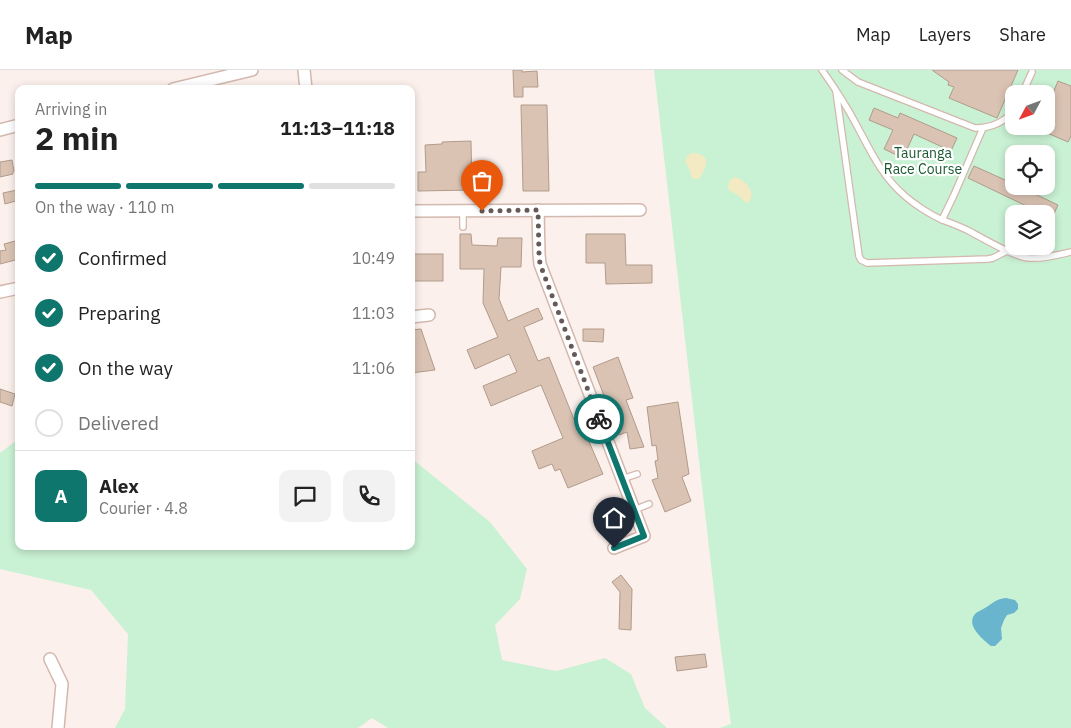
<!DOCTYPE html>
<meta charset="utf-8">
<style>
:root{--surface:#fff;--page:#f2f2f2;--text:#222;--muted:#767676;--line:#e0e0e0;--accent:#0f766e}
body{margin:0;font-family:"IBM Plex Sans",sans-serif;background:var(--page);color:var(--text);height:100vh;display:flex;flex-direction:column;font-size:19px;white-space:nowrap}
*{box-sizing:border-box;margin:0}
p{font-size:16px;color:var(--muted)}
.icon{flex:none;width:28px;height:28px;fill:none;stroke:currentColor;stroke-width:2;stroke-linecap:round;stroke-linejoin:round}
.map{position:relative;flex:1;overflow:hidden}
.drawer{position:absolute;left:15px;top:15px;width:400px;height:465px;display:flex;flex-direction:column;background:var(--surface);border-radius:10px;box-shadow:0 2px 8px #0003}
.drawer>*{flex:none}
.needle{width:32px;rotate:229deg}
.tools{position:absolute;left:1005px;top:15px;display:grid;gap:10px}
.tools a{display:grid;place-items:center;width:50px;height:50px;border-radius:10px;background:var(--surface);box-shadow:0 2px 8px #0003;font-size:25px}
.pin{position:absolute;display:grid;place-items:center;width:42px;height:42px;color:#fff;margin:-51px -21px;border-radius:50% 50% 50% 0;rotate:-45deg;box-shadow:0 0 5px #0007}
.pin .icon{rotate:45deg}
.courier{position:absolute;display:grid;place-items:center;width:50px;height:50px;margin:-25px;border:4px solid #0f766e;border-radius:50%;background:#fff;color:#222;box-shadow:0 1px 6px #0007}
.headline em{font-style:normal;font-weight:800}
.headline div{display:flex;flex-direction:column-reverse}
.headline{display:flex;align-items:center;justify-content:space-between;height:85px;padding:0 20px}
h1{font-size:32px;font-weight:800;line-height:38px}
.bar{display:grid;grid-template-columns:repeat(4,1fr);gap:8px 5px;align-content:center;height:60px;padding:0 20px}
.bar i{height:6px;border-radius:4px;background:var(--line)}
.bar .current{background:var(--accent)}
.bar p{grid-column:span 4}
.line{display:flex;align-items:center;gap:12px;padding:0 20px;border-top:1px solid var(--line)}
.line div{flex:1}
.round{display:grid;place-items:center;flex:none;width:52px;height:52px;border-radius:10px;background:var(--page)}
ol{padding:0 20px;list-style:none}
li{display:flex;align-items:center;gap:15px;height:55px}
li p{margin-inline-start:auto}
li .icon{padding:5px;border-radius:50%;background:var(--accent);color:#fff;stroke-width:4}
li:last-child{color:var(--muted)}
li i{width:28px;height:28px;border:2px solid var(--line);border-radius:50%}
header{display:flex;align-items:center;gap:30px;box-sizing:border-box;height:70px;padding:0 25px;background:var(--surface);border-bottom:1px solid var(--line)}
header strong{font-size:24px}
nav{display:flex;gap:28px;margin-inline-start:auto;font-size:18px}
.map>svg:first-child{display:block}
.green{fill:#c9f1d3;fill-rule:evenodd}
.sand{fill:#f3eac4}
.water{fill:#69b5ce}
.building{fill:#dac3b3;stroke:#b19b8b}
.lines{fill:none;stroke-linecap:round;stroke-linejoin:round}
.lane-casing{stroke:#d3b8ad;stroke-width:8}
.street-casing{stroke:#d3b8ad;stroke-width:14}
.lane{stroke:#fff;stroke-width:5.5}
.street{stroke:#fff;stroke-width:11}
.done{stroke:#655a57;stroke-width:5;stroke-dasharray:0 9}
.route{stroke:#0f766e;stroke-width:6}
.labels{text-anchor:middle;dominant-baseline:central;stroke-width:4.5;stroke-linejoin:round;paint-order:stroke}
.park-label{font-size:14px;fill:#195831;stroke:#fff}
</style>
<header>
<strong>Map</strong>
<nav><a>Map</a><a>Layers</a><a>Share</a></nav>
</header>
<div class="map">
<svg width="1071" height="658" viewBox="0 0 1071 658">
<rect width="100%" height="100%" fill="#fcf0ec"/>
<g class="green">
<path d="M 654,0 L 1071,0 L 1071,658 L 720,658 L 731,654 L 719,564 ZM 1014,24 L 1046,24 L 1046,56 L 1014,56 ZM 1014,84 L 1046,84 L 1046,116 L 1014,116 ZM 1014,144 L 1046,144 L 1046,176 L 1014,176 Z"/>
<polygon points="17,370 19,370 19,476 411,476 411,388 490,452 527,499 520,529 495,555 502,590 556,601 605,588 631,604 645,638 667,658 388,658 372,648 358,658 115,658 125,639 128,564 91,520 0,499 0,383"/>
</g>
<g class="sand">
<path d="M 691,83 C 697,83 704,84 706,90 C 707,96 702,106 698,109 L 693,109 L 691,106 L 690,100 L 685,92 L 687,87 Z"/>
<path d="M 734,107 C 745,109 758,123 748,133 L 745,132 L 739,126 L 729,120 C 727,115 729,110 734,107 Z"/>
</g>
<path class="water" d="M 1006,528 L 1015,530 L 1018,534 L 1018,539 L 1014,543 L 1007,545 L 1004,550 L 1001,558 L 1002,569 L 995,576 L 991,576 C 984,570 965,556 975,544 C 978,541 982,540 985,538 C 993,533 996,529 1006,528 Z"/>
<g class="building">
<polygon points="513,0 522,0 522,2 537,1 538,17 523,17 523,27 514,27"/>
<polygon points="932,0 1018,0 997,48 949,28 954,17 948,15 949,12"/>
<polygon points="1058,11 1071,16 1071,66 1068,72 1031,56 1046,56 1046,40"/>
<polygon points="521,35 547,35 549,121 523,121"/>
<polygon points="874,38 898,48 900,43 957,68 951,81 914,64 903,88 884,79 893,60 869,50"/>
<polygon points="471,71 472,120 418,121 418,102 426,102 425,75 442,74 442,72"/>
<polygon points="12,90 14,101 13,102 13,104 0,107 0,92"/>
<polygon points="974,96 1014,114 1014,116 1018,116 1058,135 1052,148 1046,145 1046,144 1043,144 968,108"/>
<polygon points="17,120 19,130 5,134 3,123"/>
<polygon points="460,164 471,164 472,175 497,176 498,168 522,168 521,197 501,197 499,229 508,251 538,238 543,249 524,257 538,291 549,287 579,362 584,360 603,404 568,418 560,399 555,401 552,394 539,399 532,381 563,368 541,315 491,336 483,316 517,302 509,284 475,299 467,280 498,267 483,233 484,199 460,199"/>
<polygon points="586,164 625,164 626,195 652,195 652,213 606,214 605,193 586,193"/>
<polygon points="19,170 19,189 0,194 0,181 6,180 4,174"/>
<rect x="411" y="184" width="32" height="27"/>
<polygon points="421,259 435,300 411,303 411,260"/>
<polygon points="583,259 604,259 603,272 583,271"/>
<polygon points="618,287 633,328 626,330 644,377 630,379 627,362 619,365 593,297"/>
<polygon points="0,319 15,324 12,336 0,332"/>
<polygon points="678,332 689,404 682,407 691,431 665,442 652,410 658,408 655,391 658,390 656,375 652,376 647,337"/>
<polygon points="621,505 632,519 631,560 619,559 620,522 612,512"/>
<polygon points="705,584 707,597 677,601 675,587"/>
</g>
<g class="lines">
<defs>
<g id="lane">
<path d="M 822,0 C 834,17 846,35 856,54 C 870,80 882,107 905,126 C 914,134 932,146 943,150 C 953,154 962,157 971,162 C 984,169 1016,188 1030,188 C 1043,189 1058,185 1071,182"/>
<path d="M 842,0 L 858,12 L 975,58 C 990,58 1004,53 1014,40"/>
<polyline points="836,21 859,186 861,190 867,193 988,189 993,188 1007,181"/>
<polyline points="1022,24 1032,2"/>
<polyline points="942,150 954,125 983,58"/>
<polyline points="463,157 463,141"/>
<polyline points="622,409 637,404"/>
<polyline points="634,440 649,434"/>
</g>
<g id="street">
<polyline points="304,0 306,19"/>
<polyline points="173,19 252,0"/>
<polyline points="0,60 19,55"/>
<polyline points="538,140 539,184 540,194 644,466 614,478"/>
<polyline points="411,141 640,140"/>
<polyline points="0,222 19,218"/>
<polyline points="411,247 429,245"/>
<polyline points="50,589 62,614 58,658"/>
</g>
</defs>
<use href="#lane" class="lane-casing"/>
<use href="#street" class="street-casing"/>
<use href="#lane" class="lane"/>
<use href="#street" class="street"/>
</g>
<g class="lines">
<polyline class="done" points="482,141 538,140 539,184 540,194 599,349"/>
<polyline class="route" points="599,349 644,466 614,478"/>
</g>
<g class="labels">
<g class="park-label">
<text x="923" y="83">Tauranga<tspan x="923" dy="16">Race Course</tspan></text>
</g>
</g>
</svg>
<div class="tools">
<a><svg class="needle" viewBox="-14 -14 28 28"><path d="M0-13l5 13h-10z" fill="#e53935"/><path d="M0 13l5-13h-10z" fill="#767676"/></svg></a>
<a><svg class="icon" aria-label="locate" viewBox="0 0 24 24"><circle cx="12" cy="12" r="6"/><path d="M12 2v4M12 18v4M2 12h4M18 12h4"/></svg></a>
<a><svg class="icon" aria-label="layers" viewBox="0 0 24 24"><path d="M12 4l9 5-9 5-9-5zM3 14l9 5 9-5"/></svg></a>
</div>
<div class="pin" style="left:482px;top:141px;background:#ea580c"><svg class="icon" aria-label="bag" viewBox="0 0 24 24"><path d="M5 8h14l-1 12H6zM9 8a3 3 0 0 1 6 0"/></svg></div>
<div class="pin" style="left:614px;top:478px;background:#1f2937"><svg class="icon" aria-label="home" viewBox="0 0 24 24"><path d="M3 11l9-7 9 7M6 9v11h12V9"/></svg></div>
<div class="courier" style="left:599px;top:349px"><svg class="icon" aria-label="bike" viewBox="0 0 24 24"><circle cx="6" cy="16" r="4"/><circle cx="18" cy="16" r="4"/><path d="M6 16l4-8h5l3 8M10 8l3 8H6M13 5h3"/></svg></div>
<section class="drawer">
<div class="headline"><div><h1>2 min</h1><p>Arriving in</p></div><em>11:13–11:18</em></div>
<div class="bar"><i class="current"></i><i class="current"></i><i class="current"></i><i></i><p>On the way · 110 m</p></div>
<ol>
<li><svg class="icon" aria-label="check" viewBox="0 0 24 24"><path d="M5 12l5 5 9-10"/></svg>Confirmed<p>10:49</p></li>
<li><svg class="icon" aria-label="check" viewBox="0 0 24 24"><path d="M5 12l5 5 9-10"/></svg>Preparing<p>11:03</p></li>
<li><svg class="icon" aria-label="check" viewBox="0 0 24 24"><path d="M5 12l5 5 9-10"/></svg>On the way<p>11:06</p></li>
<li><i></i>Delivered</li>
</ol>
<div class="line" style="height:90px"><b class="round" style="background:var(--accent);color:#fff">A</b><div><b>Alex</b><p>Courier · 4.8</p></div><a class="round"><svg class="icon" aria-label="chat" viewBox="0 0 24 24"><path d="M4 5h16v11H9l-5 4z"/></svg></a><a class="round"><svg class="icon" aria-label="phone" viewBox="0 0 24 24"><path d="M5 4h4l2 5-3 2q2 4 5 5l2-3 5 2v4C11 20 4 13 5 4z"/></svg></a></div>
</section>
</div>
